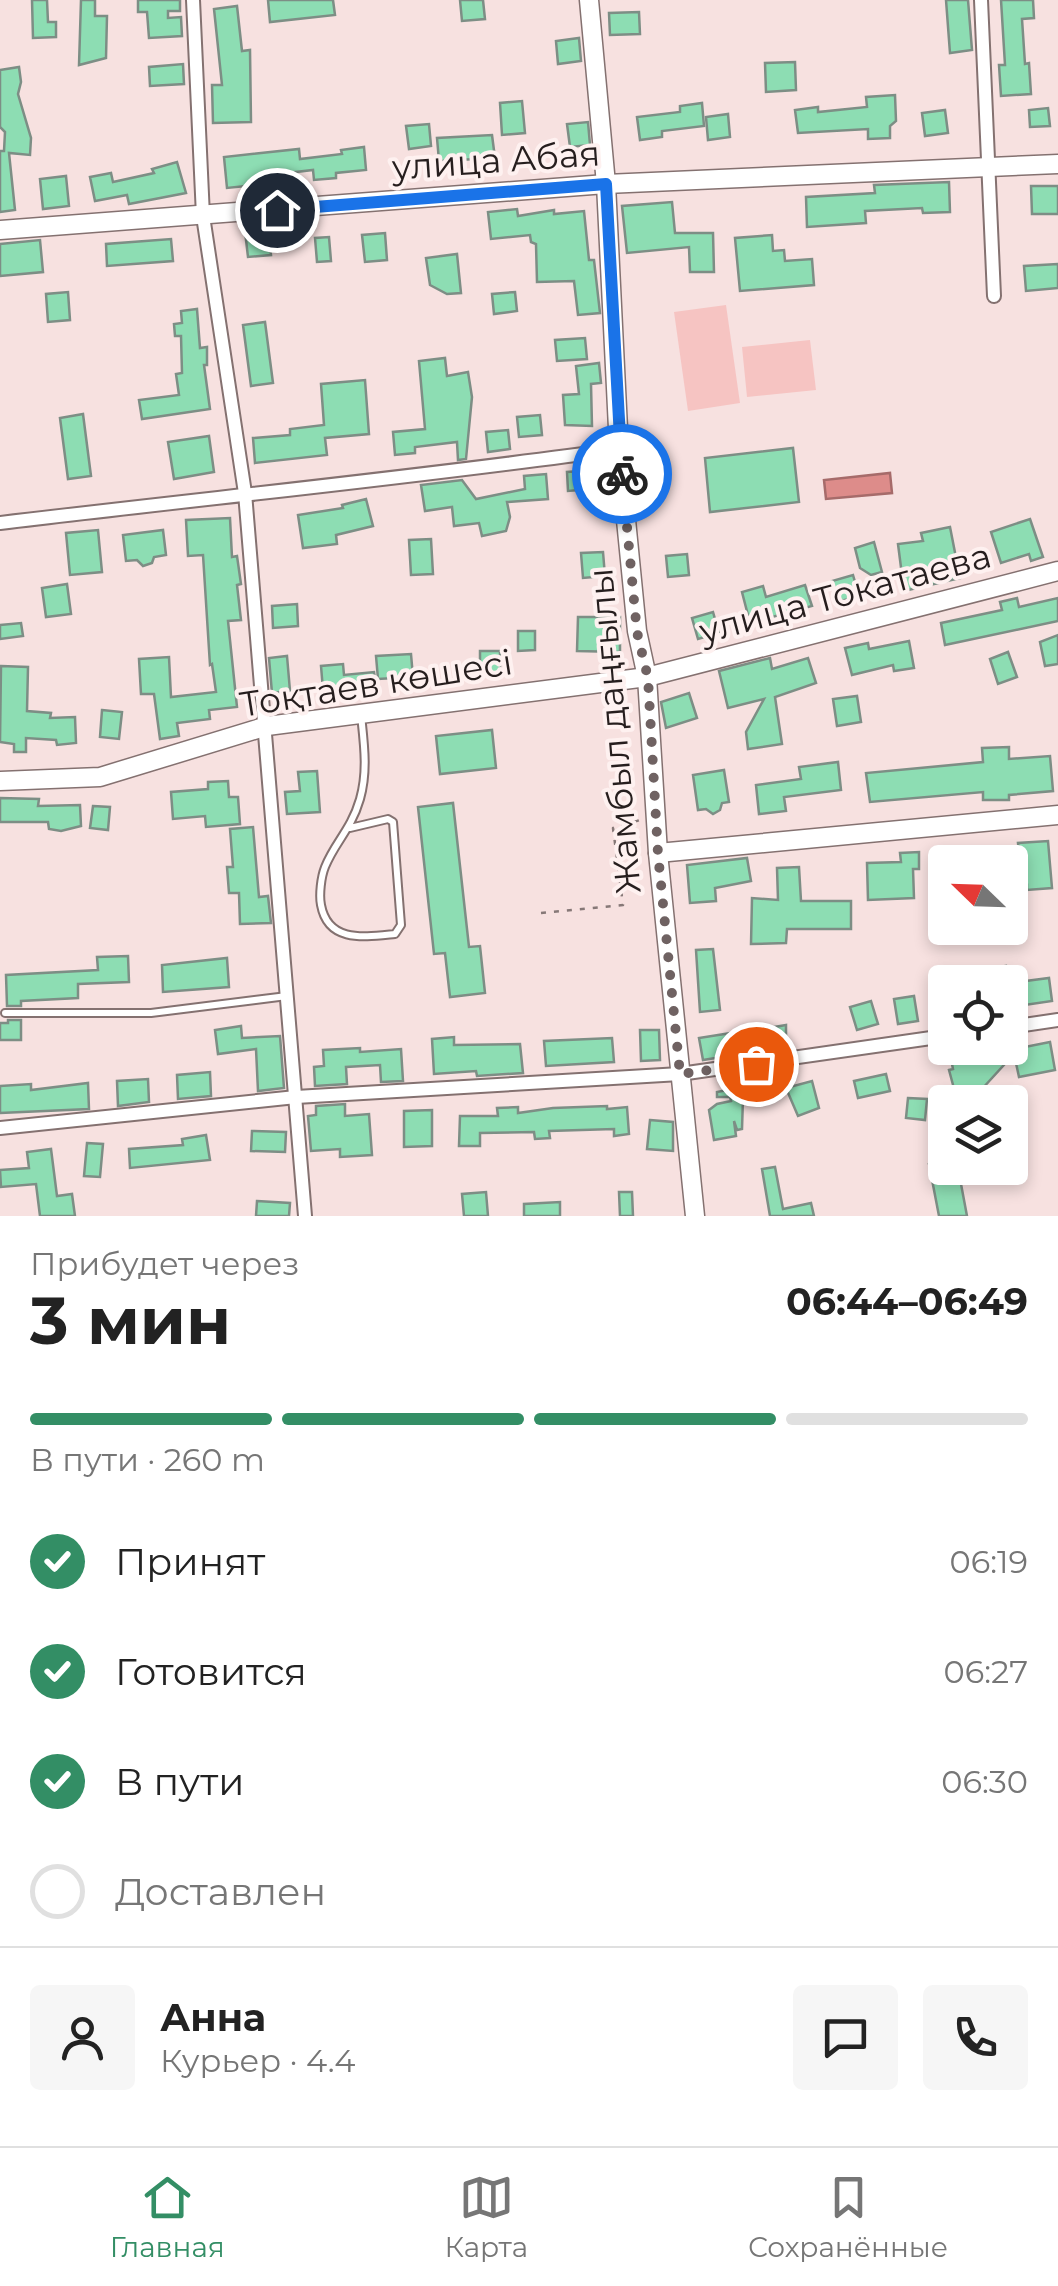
<!DOCTYPE html>
<html lang="ru">
<meta charset="utf-8">
<style>
:root{--surface:#fff;--page:#f6f6f6;--text:#222;--muted:#767676;--line:#e0e0e0;--accent:#338e65}
body{margin:0;font-family:Montserrat,sans-serif;background:var(--page);color:var(--text);height:100vh;display:flex;flex-direction:column;font-size:38px;white-space:nowrap}
*{box-sizing:border-box;margin:0}
p{font-size:32px;color:var(--muted)}
.icon{flex:none;width:55px;height:55px;fill:none;stroke:currentColor;stroke-width:2;stroke-linecap:round;stroke-linejoin:round}
.map{position:relative;height:1216px;overflow:hidden}
.panel{display:flex;flex-direction:column;background:var(--surface);flex:1}
.panel>*{flex:none}
.needle{width:65px;rotate:293deg}
.buttons{position:absolute;left:928px;top:845px;display:grid;gap:20px}
.buttons a{display:grid;place-items:center;width:100px;height:100px;border-radius:10px;background:var(--surface);box-shadow:0 5px 15px #0003;font-size:50px}
.pin{position:absolute;display:grid;place-items:center;width:85px;height:85px;color:#fff;margin:-42px;border:5px solid #fff;border-radius:50%;box-shadow:0 2px 10px #0007}
.courier{position:absolute;display:grid;place-items:center;width:100px;height:100px;margin:-50px;border:8px solid #1a73e8;border-radius:50%;background:#fff;color:#222;box-shadow:0 2px 12px #0007}
.overview em{font-style:normal;font-weight:700}
.overview div{display:flex;flex-direction:column-reverse}
.overview{display:flex;align-items:center;justify-content:space-between;height:170px;padding:0 30px}
h1{font-size:65px;font-weight:700;line-height:75px}
.bar{display:grid;grid-template-columns:repeat(4,1fr);gap:15px 10px;align-content:center;height:120px;padding:0 30px}
.bar i{height:12px;border-radius:8px;background:var(--line)}
.bar .active{background:var(--accent)}
.bar p{grid-column:span 4}
.line{display:flex;align-items:center;gap:25px;padding:0 30px;border-top:2px solid var(--line)}
.line div{flex:1}
.round{display:grid;place-items:center;flex:none;width:105px;height:105px;border-radius:10px;background:var(--page)}
ol{padding:0 30px;list-style:none}
li{display:flex;align-items:center;gap:30px;height:110px}
li p{margin-inline-start:auto}
li .icon{padding:10px;border-radius:50%;background:var(--accent);color:#fff;stroke-width:4}
li:last-child{color:var(--muted)}
li i{width:55px;height:55px;border:5px solid var(--line);border-radius:50%}
.tabs{display:flex;justify-content:space-around;align-items:center;height:140px;border-top:2px solid var(--line);background:var(--surface);font-size:28px;color:var(--muted)}
.tabs a{display:grid;justify-items:center;gap:5px}
.tabs .active{color:var(--accent)}
.map>svg:first-child{display:block}
.garden{fill:#f6c4c2}
.water{fill:#dd8c8a;stroke:#a66b6a;stroke-width:2.5}
.building{fill:#8dddb3;stroke:#7d8e85;stroke-width:2.5}
.lines{fill:none;stroke-linecap:round;stroke-linejoin:round}
.lane-casing{stroke:#847170;stroke-width:10}
.street-casing{stroke:#847170;stroke-width:16}
.secondary-casing{stroke:#847170;stroke-width:21}
.path{stroke:#867877;stroke-width:2.5;stroke-dasharray:5 8;stroke-linecap:butt}
.lane{stroke:#fff;stroke-width:6}
.street{stroke:#fff;stroke-width:12}
.secondary{stroke:#fff;stroke-width:18}
.done{stroke:#6f6262;stroke-width:10;stroke-dasharray:0 18}
.route{stroke:#1a73e8;stroke-width:12}
.labels{text-anchor:middle;dominant-baseline:central;stroke-width:8;stroke-linejoin:round;paint-order:stroke}
.street-label{font-size:35px;fill:#261e1e;stroke:#fef1f0}
</style>
<div class="map">
<svg width="1058" height="1216" viewBox="0 0 1058 1216">
<rect width="100%" height="100%" fill="#f7e1e0"/>
<g class="garden">
<polygon points="726,305 740,403 688,411 674,312"/>
<polygon points="810,340 816,390 747,397 742,347"/>
</g>
<polygon class="water" points="890,473 892,493 826,499 824,480"/>
<g class="building">
<polygon points="32,0 47,0 48,22 56,22 56,37 33,38"/>
<polygon points="81,0 95,0 95,16 107,16 106,58 79,65"/>
<polygon points="138,0 180,0 180,11 168,11 168,18 181,17 182,36 149,38 147,12 138,12"/>
<polygon points="268,0 333,0 335,15 270,22"/>
<polygon points="460,0 483,0 485,19 462,21"/>
<polygon points="946,0 968,0 972,50 950,53"/>
<polygon points="1001,0 1033,0 1034,18 1022,19 1025,64 1029,63 1031,94 1001,96 999,65 1005,65"/>
<polygon points="237,6 242,51 250,50 251,122 213,123 212,85 222,85 214,9"/>
<polygon points="639,12 640,34 610,35 609,13"/>
<polygon points="579,38 581,61 558,64 556,41"/>
<polygon points="795,62 796,90 766,92 765,63"/>
<polygon points="183,64 184,84 150,86 149,67"/>
<polygon points="19,67 21,82 18,94 31,138 30,155 9,153 15,210 0,212 0,151 4,151 5,132 0,127 0,70"/>
<polygon points="895,95 896,121 890,126 890,138 868,139 868,129 798,133 795,110 818,107 818,112 867,107 866,97"/>
<polygon points="522,101 525,133 502,135 500,103"/>
<polygon points="702,103 704,126 662,131 662,137 640,140 637,117 680,112 680,106"/>
<polygon points="1048,108 1050,126 1030,127 1029,110"/>
<polygon points="945,110 948,133 925,136 922,113"/>
<polygon points="728,114 730,137 708,140 706,117"/>
<polygon points="588,122 590,145 570,147 567,124"/>
<polygon points="429,124 431,146 409,149 406,126"/>
<polygon points="492,135 495,158 439,161 437,138"/>
<polygon points="364,147 366,170 336,173 336,178 314,180 313,170 255,177 256,185 227,188 224,157 299,149 300,159 342,154 341,150"/>
<polygon points="177,162 186,193 129,204 127,195 95,201 90,177 111,173 113,182 154,173 152,169"/>
<polygon points="66,176 69,206 43,209 40,179"/>
<polygon points="949,182 950,212 923,213 922,208 865,211 866,223 807,227 806,197 875,193 874,185"/>
<polygon points="1031,186 1058,186 1058,214 1032,214"/>
<polygon points="672,202 675,233 713,233 714,272 690,272 689,247 627,253 622,206"/>
<polygon points="517,209 518,216 554,210 554,214 584,211 589,260 594,260 600,313 578,315 574,281 537,282 536,244 531,242 530,235 491,239 488,212"/>
<polygon points="268,228 271,255 248,257 245,231"/>
<polygon points="385,233 387,260 365,262 362,235"/>
<polygon points="772,235 773,251 784,250 785,261 812,259 814,285 740,291 735,238"/>
<polygon points="329,237 331,261 317,262 315,238"/>
<polygon points="171,239 173,261 107,266 106,244"/>
<polygon points="40,240 43,272 0,276 0,244"/>
<polygon points="457,254 461,293 447,294 430,285 426,258"/>
<polygon points="1058,264 1058,288 1026,291 1024,266"/>
<polygon points="68,292 70,320 48,322 46,294"/>
<polygon points="515,292 517,311 494,314 492,294"/>
<polygon points="197,309 200,348 207,347 207,365 204,365 210,409 142,419 139,400 179,395 176,374 182,373 181,336 175,336 174,324 182,323 181,311"/>
<polygon points="265,322 273,383 251,386 243,325"/>
<polygon points="585,338 587,359 557,361 555,340"/>
<polygon points="445,358 447,376 468,372 472,397 466,459 458,460 457,442 415,447 415,453 395,455 393,432 425,429 419,361"/>
<polygon points="599,363 601,383 591,384 592,426 565,425 563,395 579,394 576,366"/>
<polygon points="365,380 369,434 325,438 327,455 255,463 253,438 290,435 290,429 324,425 321,384"/>
<polygon points="83,414 91,476 68,479 60,418"/>
<polygon points="540,415 542,435 519,437 517,417"/>
<polygon points="508,430 510,449 488,452 486,432"/>
<polygon points="209,436 214,472 174,479 168,442"/>
<polygon points="793,448 799,502 710,512 705,458"/>
<polygon points="603,463 605,488 568,491 567,472 581,471 581,465"/>
<polygon points="546,474 548,499 507,502 510,517 506,531 482,536 479,523 454,526 452,507 425,511 421,485 462,480 476,499 525,489 524,476"/>
<polygon points="366,499 373,526 336,535 337,544 303,548 298,515 343,508 342,505"/>
<polygon points="230,518 232,557 237,556 241,584 237,585 241,620 228,621 237,707 209,710 210,719 177,723 179,736 160,739 154,694 141,694 139,659 169,657 171,697 216,692 212,664 210,665 203,555 188,556 186,520"/>
<polygon points="1030,519 1043,557 1031,561 1029,554 1001,563 991,532"/>
<polygon points="950,527 960,578 904,591 898,544 923,541 921,533"/>
<polygon points="98,530 102,572 70,575 66,533"/>
<polygon points="163,530 166,555 154,557 152,563 143,566 137,560 126,561 123,535"/>
<polygon points="431,539 433,574 411,575 409,540"/>
<polygon points="874,542 882,572 871,575 860,568 855,548"/>
<polygon points="603,552 605,576 583,578 581,553"/>
<polygon points="687,554 689,575 668,577 666,556"/>
<polygon points="853,575 859,596 838,602 832,581"/>
<polygon points="67,584 71,614 46,617 42,588"/>
<polygon points="805,585 812,606 750,623 742,592 763,586 766,597"/>
<polygon points="1017,598 1019,607 1058,598 1058,621 945,645 941,623 1002,610 1000,602"/>
<polygon points="297,604 298,626 273,628 272,606"/>
<polygon points="713,612 719,633 698,639 692,618"/>
<polygon points="578,617 620,617 620,652 577,651"/>
<polygon points="21,623 23,636 0,639 0,625"/>
<polygon points="518,631 535,631 535,650 518,651"/>
<polygon points="1058,635 1058,664 1045,666 1040,642"/>
<polygon points="909,641 914,668 894,671 893,665 852,675 845,648 868,643 869,649"/>
<rect x="480" y="651" width="20" height="24"/>
<polygon points="1008,652 1017,677 998,684 990,659"/>
<polygon points="411,654 413,677 378,679 376,656"/>
<polygon points="287,656 290,691 272,693 269,658"/>
<polygon points="770,658 772,669 808,658 816,683 775,697 782,744 748,749 746,732 764,699 728,708 719,671"/>
<polygon points="343,664 344,675 374,672 377,693 357,695 357,687 323,690 321,666"/>
<polygon points="1,666 28,667 27,711 51,713 50,718 75,717 76,743 57,745 56,740 26,738 26,752 14,752 14,744 0,742"/>
<polygon points="689,693 697,718 666,728 661,702"/>
<polygon points="857,696 861,722 837,726 833,699"/>
<polygon points="102,710 122,712 119,739 100,737"/>
<polygon points="492,730 496,768 440,774 436,736"/>
<polygon points="1009,747 1009,759 1050,756 1053,791 1009,795 1009,800 983,800 983,792 870,802 866,773 983,762 982,748"/>
<polygon points="838,762 841,790 784,797 786,811 759,814 756,785 801,779 799,767"/>
<polygon points="724,770 729,802 722,803 720,810 713,814 706,809 698,810 693,775"/>
<polygon points="317,771 320,812 287,814 285,792 300,791 298,772"/>
<polygon points="228,781 229,797 238,797 240,824 206,827 205,816 173,819 171,792 208,789 208,782"/>
<polygon points="0,798 39,799 38,806 80,805 81,826 61,831 49,829 48,822 0,822"/>
<polygon points="453,803 469,947 480,946 485,993 450,997 445,953 434,954 418,807"/>
<polygon points="93,806 110,807 108,830 90,828"/>
<polygon points="253,827 259,897 268,896 271,923 240,924 239,893 229,893 227,867 233,867 230,829"/>
<polygon points="1048,841 1052,888 1027,890 1027,885 1010,887 1010,853 1019,852 1018,843"/>
<polygon points="919,852 919,869 913,869 914,898 868,900 867,863 901,862 900,853"/>
<polygon points="747,858 751,881 715,888 716,901 690,903 687,865"/>
<polygon points="799,867 801,901 851,901 851,929 787,929 786,943 751,944 752,898 778,900 777,868"/>
<polygon points="713,949 720,1010 700,1012 696,950"/>
<polygon points="128,956 129,982 78,984 78,998 21,1001 21,1006 7,1006 6,975 98,970 97,957"/>
<polygon points="227,958 229,987 163,992 162,965"/>
<polygon points="1006,966 1009,982 989,982 987,969"/>
<polygon points="1049,978 1052,1001 1010,1007 1010,983"/>
<polygon points="914,996 918,1021 898,1024 894,999"/>
<polygon points="871,1001 878,1024 857,1030 850,1007"/>
<polygon points="8,1020 21,1020 21,1040 0,1040 0,1023 8,1023"/>
<polygon points="786,1025 786,1046 763,1046 762,1029"/>
<polygon points="241,1026 242,1038 280,1036 284,1088 258,1091 256,1049 218,1054 215,1030"/>
<polygon points="640,1030 659,1030 660,1060 641,1061"/>
<polygon points="731,1033 734,1055 703,1060 699,1038"/>
<polygon points="454,1037 454,1045 520,1044 523,1073 477,1076 476,1071 434,1074 432,1039"/>
<polygon points="612,1038 614,1062 546,1066 544,1041"/>
<polygon points="1050,1042 1055,1070 1019,1077 1014,1054 982,1089 956,1096 949,1070 953,1069 951,1059 989,1048 999,1052"/>
<polygon points="360,1048 360,1052 401,1049 403,1081 381,1082 380,1065 346,1067 347,1084 315,1086 314,1067 324,1066 323,1050"/>
<polygon points="210,1072 211,1096 178,1099 177,1075"/>
<polygon points="886,1074 890,1091 858,1098 854,1081"/>
<polygon points="148,1079 149,1102 118,1106 117,1081"/>
<polygon points="812,1081 819,1108 798,1116 786,1088"/>
<polygon points="88,1083 89,1109 0,1113 0,1086 31,1084 31,1090"/>
<polygon points="757,1084 763,1091 754,1098 743,1098 742,1129 737,1130 734,1121 736,1136 714,1140 709,1110 717,1104 731,1101 730,1097 717,1097 717,1092"/>
<polygon points="908,1098 927,1099 925,1120 906,1118"/>
<polygon points="345,1104 345,1116 369,1114 372,1155 340,1157 340,1149 311,1151 308,1116 316,1115 316,1106"/>
<polygon points="607,1106 607,1109 627,1107 629,1134 614,1136 614,1129 549,1131 550,1138 535,1139 534,1132 480,1133 480,1146 459,1146 460,1116 498,1116 497,1108 518,1107 518,1113 553,1108"/>
<polygon points="432,1110 432,1146 404,1147 404,1111"/>
<polygon points="650,1120 673,1122 673,1151 647,1149"/>
<polygon points="252,1131 286,1132 285,1152 251,1151"/>
<polygon points="206,1135 210,1160 130,1168 129,1149 183,1145 182,1139"/>
<polygon points="87,1143 103,1144 100,1177 84,1176"/>
<polygon points="51,1149 57,1196 72,1194 75,1216 40,1216 36,1184 1,1187 0,1170 29,1168 27,1152"/>
<polygon points="945,1161 945,1168 958,1168 967,1216 939,1216 929,1164"/>
<polygon points="775,1167 783,1209 811,1203 814,1216 770,1216 762,1169"/>
<polygon points="486,1192 488,1216 464,1216 462,1194"/>
<polygon points="619,1192 632,1192 633,1216 620,1216"/>
<polygon points="257,1201 290,1203 289,1216 256,1216"/>
<polygon points="560,1202 560,1216 524,1216 524,1204"/>
</g>
<g class="lines">
<defs>
<g id="lane">
<path d="M 350,828 L 388,819 L 393,822 L 401,925 L 395,934 C 364,937 328,943 321,905 C 319,895 321,877 325,867 C 335,842 351,830 360,799 C 368,771 364,744 361,715"/>
<polyline points="5,1013 151,1013 287,996"/>
</g>
<g id="street">
<polyline points="193,0 203,216 245,493 305,1216"/>
<polyline points="981,0 994,296"/>
<path d="M 0,523 C 207,498 413,478 619,449"/>
<polyline points="1010,1027 1058,1020"/>
<polyline points="0,1128 296,1097 680,1074 945,1036"/>
</g>
<g id="secondary">
<polyline points="589,0 606,184 619,449 637,631 647,677 658,853 695,1216"/>
<polyline points="0,230 606,184 1058,164"/>
<polyline points="0,781 100,777 267,726 647,677 1058,571"/>
<polyline points="658,853 1058,815"/>
</g>
</defs>
<use href="#lane" class="lane-casing"/>
<use href="#street" class="street-casing"/>
<use href="#secondary" class="secondary-casing"/>
<polyline class="path" points="541,913 623,905 613,828 640,820"/>
<use href="#lane" class="lane"/>
<use href="#street" class="street"/>
<use href="#secondary" class="secondary"/>
</g>
<g class="lines">
<polyline class="done" points="622,474 637,632 648,678 658,854 680,1074 756,1064"/>
<polyline class="route" points="277,210 606,184 622,474"/>
</g>
<g class="labels">
<g class="street-label">
<text transform="translate(496 160) rotate(-4)">улица Абая</text>
<text transform="translate(845 593) rotate(-15)">улица Токатаева</text>
<text transform="translate(376 683) rotate(-9)">Тоқтаев көшесі</text>
<text transform="translate(614 731) rotate(-95)">Жамбыл даңғылы</text>
</g>
</g>
</svg>
<div class="buttons">
<a><svg class="needle" viewBox="-14 -14 28 28"><path d="M0-13l5 13h-10z" fill="#e53935"/><path d="M0 13l5-13h-10z" fill="#767676"/></svg></a>
<a><svg class="icon" aria-label="locate" viewBox="0 0 24 24"><circle cx="12" cy="12" r="6"/><path d="M12 2v4M12 18v4M2 12h4M18 12h4"/></svg></a>
<a><svg class="icon" aria-label="layers" viewBox="0 0 24 24"><path d="M12 4l9 5-9 5-9-5zM3 14l9 5 9-5"/></svg></a>
</div>
<div class="pin" style="left:756px;top:1064px;background:#ea580c"><svg class="icon" aria-label="bag" viewBox="0 0 24 24"><path d="M5 8h14l-1 12H6zM9 8a3 3 0 0 1 6 0"/></svg></div>
<div class="pin" style="left:277px;top:210px;background:#1f2937"><svg class="icon" aria-label="home" viewBox="0 0 24 24"><path d="M3 11l9-7 9 7M6 9v11h12V9"/></svg></div>
<div class="courier" style="left:622px;top:474px"><svg class="icon" aria-label="bike" viewBox="0 0 24 24"><circle cx="6" cy="16" r="4"/><circle cx="18" cy="16" r="4"/><path d="M6 16l4-8h5l3 8M10 8l3 8H6M13 5h3"/></svg></div>
</div>
<section class="panel">
<div class="overview"><div><h1>3 мин</h1><p>Прибудет через</p></div><em>06:44–06:49</em></div>
<div class="bar"><i class="active"></i><i class="active"></i><i class="active"></i><i></i><p>В пути · 260 m</p></div>
<ol>
<li><svg class="icon" aria-label="check" viewBox="0 0 24 24"><path d="M5 12l5 5 9-10"/></svg>Принят<p>06:19</p></li>
<li><svg class="icon" aria-label="check" viewBox="0 0 24 24"><path d="M5 12l5 5 9-10"/></svg>Готовится<p>06:27</p></li>
<li><svg class="icon" aria-label="check" viewBox="0 0 24 24"><path d="M5 12l5 5 9-10"/></svg>В пути<p>06:30</p></li>
<li><i></i>Доставлен</li>
</ol>
<div class="line" style="height:180px"><a class="round"><svg class="icon" aria-label="person" viewBox="0 0 24 24"><circle cx="12" cy="8" r="4"/><path d="M4 21q1-7 8-7t8 7"/></svg></a><div><b>Анна</b><p>Курьер · 4.4</p></div><a class="round"><svg class="icon" aria-label="chat" viewBox="0 0 24 24"><path d="M4 5h16v11H9l-5 4z"/></svg></a><a class="round"><svg class="icon" aria-label="phone" viewBox="0 0 24 24"><path d="M5 4h4l2 5-3 2q2 4 5 5l2-3 5 2v4C11 20 4 13 5 4z"/></svg></a></div>
</section>
<nav class="tabs">
<a class="active"><svg class="icon" aria-label="home" viewBox="0 0 24 24"><path d="M3 11l9-7 9 7M6 9v11h12V9"/></svg>Главная</a>
<a><svg class="icon" aria-label="map" viewBox="0 0 24 24"><path d="M3 6l6-2 6 2 6-2v14l-6 2-6-2-6 2zM9 4v14M15 6v14"/></svg>Карта</a>
<a><svg class="icon" aria-label="saved" viewBox="0 0 24 24"><path d="M7 4h10v16l-5-4-5 4z"/></svg>Сохранённые</a>
</nav>
